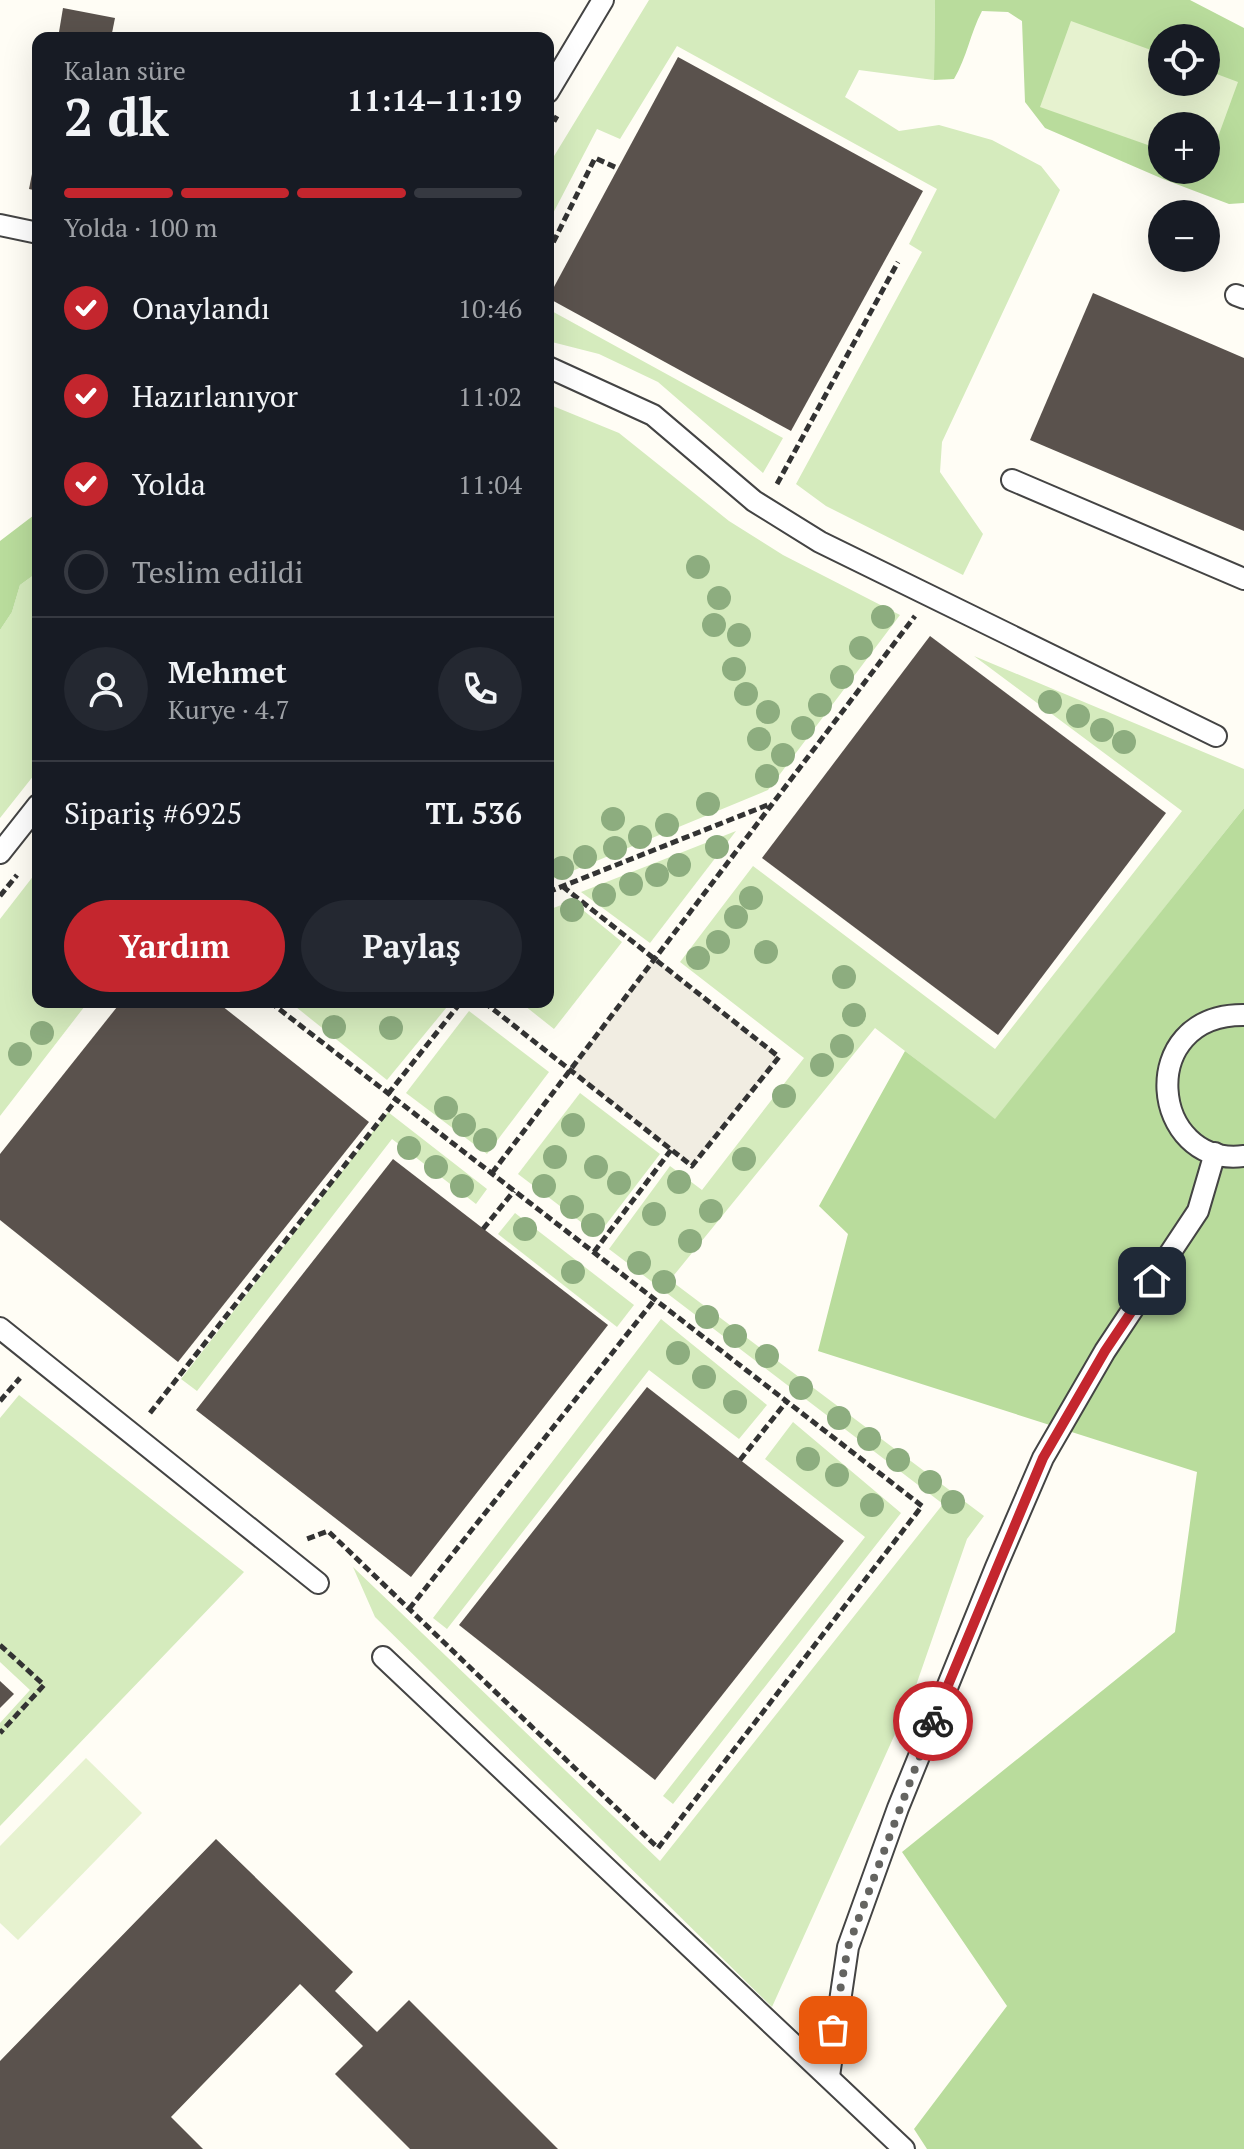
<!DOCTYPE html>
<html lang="tr">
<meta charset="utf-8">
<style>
:root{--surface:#171b24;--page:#242831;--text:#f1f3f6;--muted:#9ea1a6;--line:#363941;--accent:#c4262e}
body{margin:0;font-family:"PT Serif",serif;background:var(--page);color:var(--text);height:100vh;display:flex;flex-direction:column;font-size:30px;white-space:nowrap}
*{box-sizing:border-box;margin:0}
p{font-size:26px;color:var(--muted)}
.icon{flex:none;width:44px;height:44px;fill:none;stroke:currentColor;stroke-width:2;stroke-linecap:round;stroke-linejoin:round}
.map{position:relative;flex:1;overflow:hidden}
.details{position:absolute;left:32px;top:32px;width:522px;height:976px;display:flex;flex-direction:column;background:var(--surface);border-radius:16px;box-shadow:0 8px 32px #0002}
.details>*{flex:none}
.controls{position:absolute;left:1148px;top:24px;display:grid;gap:16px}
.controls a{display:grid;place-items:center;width:72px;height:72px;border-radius:50%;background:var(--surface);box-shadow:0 8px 32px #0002;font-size:40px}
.pin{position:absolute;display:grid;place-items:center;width:68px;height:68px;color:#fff;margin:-34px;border-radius:16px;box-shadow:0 4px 12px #0006}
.courier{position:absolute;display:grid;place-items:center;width:80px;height:80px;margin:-40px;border:6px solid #c4262e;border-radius:50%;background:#fff;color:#222;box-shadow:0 2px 10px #0007}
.overview em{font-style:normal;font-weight:600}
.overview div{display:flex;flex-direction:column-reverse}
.overview{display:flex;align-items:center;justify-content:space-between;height:136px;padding:0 32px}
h1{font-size:52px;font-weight:600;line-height:60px}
.bar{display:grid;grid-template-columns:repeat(4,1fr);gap:12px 8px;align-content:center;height:96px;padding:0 32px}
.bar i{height:10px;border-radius:6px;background:var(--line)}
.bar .active{background:var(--accent)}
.bar p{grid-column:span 4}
.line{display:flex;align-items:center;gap:20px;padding:0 32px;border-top:2px solid var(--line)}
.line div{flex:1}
.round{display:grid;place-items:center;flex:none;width:84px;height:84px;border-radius:42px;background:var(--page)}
ol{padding:0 32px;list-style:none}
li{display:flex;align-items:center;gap:24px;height:88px}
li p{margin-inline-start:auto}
li .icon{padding:8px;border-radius:50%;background:var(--accent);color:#fff;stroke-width:4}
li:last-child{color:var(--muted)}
li i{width:44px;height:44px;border:4px solid var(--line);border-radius:50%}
.cta{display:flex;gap:16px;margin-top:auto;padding:16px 32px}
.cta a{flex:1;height:92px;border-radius:48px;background:var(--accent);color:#fff;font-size:32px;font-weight:600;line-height:92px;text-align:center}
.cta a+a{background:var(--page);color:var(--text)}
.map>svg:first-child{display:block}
.green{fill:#d5ebbd}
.forest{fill:#b9dc9c;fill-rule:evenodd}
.pitch{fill:#e6f2cf}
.plaza{fill:#f1ede2}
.building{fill:#5a524d}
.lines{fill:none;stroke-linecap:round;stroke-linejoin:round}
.service-casing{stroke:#444;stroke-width:24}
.path{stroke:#333;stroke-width:5;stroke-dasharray:8 4;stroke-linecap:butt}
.service{stroke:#fff;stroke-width:20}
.tree{fill:#8dad7f}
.done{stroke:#646461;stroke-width:8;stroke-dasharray:0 14.4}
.route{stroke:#c4262e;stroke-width:10}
</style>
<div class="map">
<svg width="1244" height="2149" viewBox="0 0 1244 2149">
<rect width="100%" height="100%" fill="#fffdf5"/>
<g class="green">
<polygon points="649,0 935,0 934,80 859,70 845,97 899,131 939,125 992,140 1041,166 1060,190 942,442 940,472 983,534 963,575 826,506 796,484 922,252 909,244 937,189 677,46 620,139 597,129 548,223 548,166"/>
<polygon points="548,309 783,438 763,473 658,382 599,354 548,341"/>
<polygon points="548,404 619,433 729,521 783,555 900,615 768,790 548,881"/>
<polygon points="38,572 38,770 0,818 0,630 12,612 20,585"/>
<polygon points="974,656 1244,769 1244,808 995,1120 875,1028 670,1280 984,1516 967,1539 913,1694 772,2007 375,1617 353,1567 660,1861 943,1504 609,1249 670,1166 702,1190 804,1058 680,962 753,866 995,1049 1182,811"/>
<polygon points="736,831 650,943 581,892"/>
<polygon points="38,870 38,1002 88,1002 0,1116 0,919"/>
<polygon points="572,901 622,942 554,1029 520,1002 548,1002 548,910"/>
<polygon points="308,1002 451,1002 387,1080 296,1007"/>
<polygon points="469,1011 549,1072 487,1154 406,1093"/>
<polygon points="580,1093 660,1154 598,1235 518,1174"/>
<polygon points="388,1112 487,1189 476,1204 392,1139 197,1391 181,1379"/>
<polygon points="515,1213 634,1305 617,1327 498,1234"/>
<polygon points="661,1319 767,1405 739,1439 649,1370 447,1629 433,1618"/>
<polygon points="19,1395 244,1572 0,1826 0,1723 30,1690 0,1662 0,1418"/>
<polygon points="793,1422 901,1513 673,1804 663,1796 865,1537 765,1459"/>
</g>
<g class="forest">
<path d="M 935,0 L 1190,0 L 1244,28 L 1244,203 L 1229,204 L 1163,179 L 1045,128 L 1025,102 L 1022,21 L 1008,12 L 982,11 C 970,34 967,57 954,79 L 934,80 ZM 1162,38 L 1206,38 L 1206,82 L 1162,82 ZM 1162,126 L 1206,126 L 1206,170 L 1162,170 Z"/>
<polygon points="38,512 38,572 20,585 12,612 0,630 0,541"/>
<polygon points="1244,808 1244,2149 927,2149 914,2129 1007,2006 902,1852 1175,1632 1197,1472 818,1351 848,1234 819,1206 905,1051 995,1119"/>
</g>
<g class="pitch">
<polygon points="1071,21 1162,54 1162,82 1206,82 1206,70 1238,82 1207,167 1206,126 1162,126 1162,150 1040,107"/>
<polygon points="86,1758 142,1813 18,1940 0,1923 0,1846"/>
</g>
<polygon class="plaza" points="654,959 779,1057 692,1166 570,1070"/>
<g class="building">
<polygon points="63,8 115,18 111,38 58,38"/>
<polygon points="678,57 923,191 791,431 548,298"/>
<polygon points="37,149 38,149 38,191 29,189"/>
<polygon points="1093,293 1244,358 1244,531 1030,440"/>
<polygon points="930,636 1166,813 998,1035 762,858"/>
<polygon points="121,1002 217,1002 369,1122 178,1362 0,1220 0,1154"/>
<polygon points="393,1159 608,1325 411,1577 196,1410"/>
<polygon points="647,1387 844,1541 655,1780 459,1625"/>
<polygon points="0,1681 14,1694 0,1708"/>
<polygon points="216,1839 353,1972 335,1991 377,2032 409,2000 558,2149 410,2149 335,2074 363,2046 300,1984 171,2117 203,2149 0,2149 0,2061"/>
</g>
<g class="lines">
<defs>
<g id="service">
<polyline points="548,92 603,0"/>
<polyline points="0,225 38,233"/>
<polyline points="1236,295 1244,298"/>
<polyline points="548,367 653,415 754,501 820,542 1216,736"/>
<polyline points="1012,480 1244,579"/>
<polyline points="0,853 38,805"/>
<path d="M 1244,1015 C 1134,1014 1150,1168 1244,1156"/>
<polyline points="0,1328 318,1583"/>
<polyline points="383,1657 904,2149"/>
<polyline points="829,2076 848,1947 898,1808 996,1567 1043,1458 1105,1351 1198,1211 1215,1153"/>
</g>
</defs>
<use href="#service" class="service-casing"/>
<g class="path">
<polyline points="548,132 557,116"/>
<polyline points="548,253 595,158 617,168"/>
<polyline points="777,484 898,262"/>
<polyline points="548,892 770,804"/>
<polyline points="0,896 17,875"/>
<polyline points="270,1002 922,1506 658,1848 328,1531 307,1539"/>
<polyline points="484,1002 692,1166 779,1057 562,886"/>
<polyline points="388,1094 461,1002"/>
<polyline points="492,1173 915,616"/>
<polyline points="483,1229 514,1191"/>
<polyline points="594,1252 671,1150"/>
<polyline points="0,1401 20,1378"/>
<polyline points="150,1413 396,1100"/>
<polyline points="740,1460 787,1401"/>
<polyline points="409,1609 655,1299"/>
<polyline points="0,1645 44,1685 0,1733"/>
</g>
<use href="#service" class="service"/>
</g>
<g class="tree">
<circle cx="698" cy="567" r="12"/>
<circle cx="719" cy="598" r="12"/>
<circle cx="883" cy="617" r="12"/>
<circle cx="714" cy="625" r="12"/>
<circle cx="739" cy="635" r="12"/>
<circle cx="861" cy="648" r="12"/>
<circle cx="734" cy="669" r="12"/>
<circle cx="842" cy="677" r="12"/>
<circle cx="746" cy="694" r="12"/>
<circle cx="1050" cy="702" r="12"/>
<circle cx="820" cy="705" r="12"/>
<circle cx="768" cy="712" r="12"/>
<circle cx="1078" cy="716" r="12"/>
<circle cx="803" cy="728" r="12"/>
<circle cx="1102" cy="730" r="12"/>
<circle cx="759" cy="739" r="12"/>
<circle cx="1124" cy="742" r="12"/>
<circle cx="783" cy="755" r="12"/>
<circle cx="767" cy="776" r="12"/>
<circle cx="708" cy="804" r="12"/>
<circle cx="613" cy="819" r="12"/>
<circle cx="667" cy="825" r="12"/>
<circle cx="640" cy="837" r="12"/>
<circle cx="717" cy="847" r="12"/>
<circle cx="615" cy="848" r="12"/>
<circle cx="585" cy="857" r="12"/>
<circle cx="679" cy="865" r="12"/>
<circle cx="562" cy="868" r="12"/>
<circle cx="657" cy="875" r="12"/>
<circle cx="631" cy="884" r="12"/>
<circle cx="604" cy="895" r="12"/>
<circle cx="751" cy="898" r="12"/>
<circle cx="572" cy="910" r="12"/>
<circle cx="736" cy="917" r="12"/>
<circle cx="718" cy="942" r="12"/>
<circle cx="766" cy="952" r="12"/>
<circle cx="698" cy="958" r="12"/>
<circle cx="844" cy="977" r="12"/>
<circle cx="854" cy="1015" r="12"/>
<circle cx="334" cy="1027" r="12"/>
<circle cx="391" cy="1028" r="12"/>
<circle cx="42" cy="1033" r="12"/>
<circle cx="842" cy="1046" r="12"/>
<circle cx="20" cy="1054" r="12"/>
<circle cx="822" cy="1065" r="12"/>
<circle cx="784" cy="1096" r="12"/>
<circle cx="446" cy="1108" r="12"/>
<circle cx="464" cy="1125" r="12"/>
<circle cx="573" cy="1125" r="12"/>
<circle cx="485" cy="1140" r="12"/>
<circle cx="409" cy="1148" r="12"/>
<circle cx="555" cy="1157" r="12"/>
<circle cx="744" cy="1159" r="12"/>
<circle cx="436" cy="1167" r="12"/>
<circle cx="596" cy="1167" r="12"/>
<circle cx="679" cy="1182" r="12"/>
<circle cx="619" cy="1183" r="12"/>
<circle cx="462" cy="1186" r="12"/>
<circle cx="544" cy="1186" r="12"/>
<circle cx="572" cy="1207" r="12"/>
<circle cx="711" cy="1211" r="12"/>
<circle cx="654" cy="1214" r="12"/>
<circle cx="593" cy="1225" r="12"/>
<circle cx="525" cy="1229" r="12"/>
<circle cx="690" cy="1241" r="12"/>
<circle cx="639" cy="1263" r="12"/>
<circle cx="573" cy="1272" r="12"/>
<circle cx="664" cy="1282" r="12"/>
<circle cx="707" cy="1317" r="12"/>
<circle cx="735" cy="1336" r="12"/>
<circle cx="678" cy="1353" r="12"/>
<circle cx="767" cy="1356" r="12"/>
<circle cx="704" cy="1377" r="12"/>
<circle cx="801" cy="1388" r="12"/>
<circle cx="735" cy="1402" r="12"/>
<circle cx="839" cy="1418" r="12"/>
<circle cx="869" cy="1439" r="12"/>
<circle cx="808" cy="1459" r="12"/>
<circle cx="898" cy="1460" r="12"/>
<circle cx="837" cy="1475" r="12"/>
<circle cx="930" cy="1482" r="12"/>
<circle cx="953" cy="1502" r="12"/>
<circle cx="872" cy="1505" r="12"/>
</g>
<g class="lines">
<polyline class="done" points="833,2030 848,1947 933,1721"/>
<polyline class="route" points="933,1721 1043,1458 1105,1351 1152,1281"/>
</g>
</svg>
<div class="controls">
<a><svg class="icon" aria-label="locate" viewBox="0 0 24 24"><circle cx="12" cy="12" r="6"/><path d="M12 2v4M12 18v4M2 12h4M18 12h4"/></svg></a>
<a>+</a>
<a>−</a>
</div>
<div class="pin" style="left:833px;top:2030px;background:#ea580c"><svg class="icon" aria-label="bag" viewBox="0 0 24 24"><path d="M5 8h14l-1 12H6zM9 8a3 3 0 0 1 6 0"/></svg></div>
<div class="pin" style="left:1152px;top:1281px;background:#1f2937"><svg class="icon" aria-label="home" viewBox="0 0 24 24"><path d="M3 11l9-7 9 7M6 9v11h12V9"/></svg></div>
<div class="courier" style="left:933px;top:1721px"><svg class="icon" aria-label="bike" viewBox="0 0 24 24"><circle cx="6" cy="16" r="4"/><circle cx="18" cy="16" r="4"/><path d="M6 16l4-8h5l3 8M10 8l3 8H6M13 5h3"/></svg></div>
<section class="details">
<div class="overview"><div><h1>2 dk</h1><p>Kalan süre</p></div><em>11:14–11:19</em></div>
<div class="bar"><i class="active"></i><i class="active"></i><i class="active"></i><i></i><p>Yolda · 100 m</p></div>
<ol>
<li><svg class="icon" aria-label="check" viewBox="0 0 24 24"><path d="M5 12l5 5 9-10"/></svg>Onaylandı<p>10:46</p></li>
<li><svg class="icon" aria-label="check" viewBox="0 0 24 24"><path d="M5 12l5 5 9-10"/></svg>Hazırlanıyor<p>11:02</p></li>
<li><svg class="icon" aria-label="check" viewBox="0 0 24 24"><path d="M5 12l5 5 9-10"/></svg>Yolda<p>11:04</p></li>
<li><i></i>Teslim edildi</li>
</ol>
<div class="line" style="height:144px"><a class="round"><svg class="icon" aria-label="person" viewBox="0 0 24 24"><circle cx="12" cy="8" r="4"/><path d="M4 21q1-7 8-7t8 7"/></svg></a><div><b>Mehmet</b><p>Kurye · 4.7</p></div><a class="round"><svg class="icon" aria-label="phone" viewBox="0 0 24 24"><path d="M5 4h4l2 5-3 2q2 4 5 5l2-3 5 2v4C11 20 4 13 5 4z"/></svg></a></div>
<div class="line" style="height:104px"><div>Sipariş #6925</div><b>TL 536</b></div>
<div class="cta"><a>Yardım</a><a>Paylaş</a></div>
</section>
</div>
